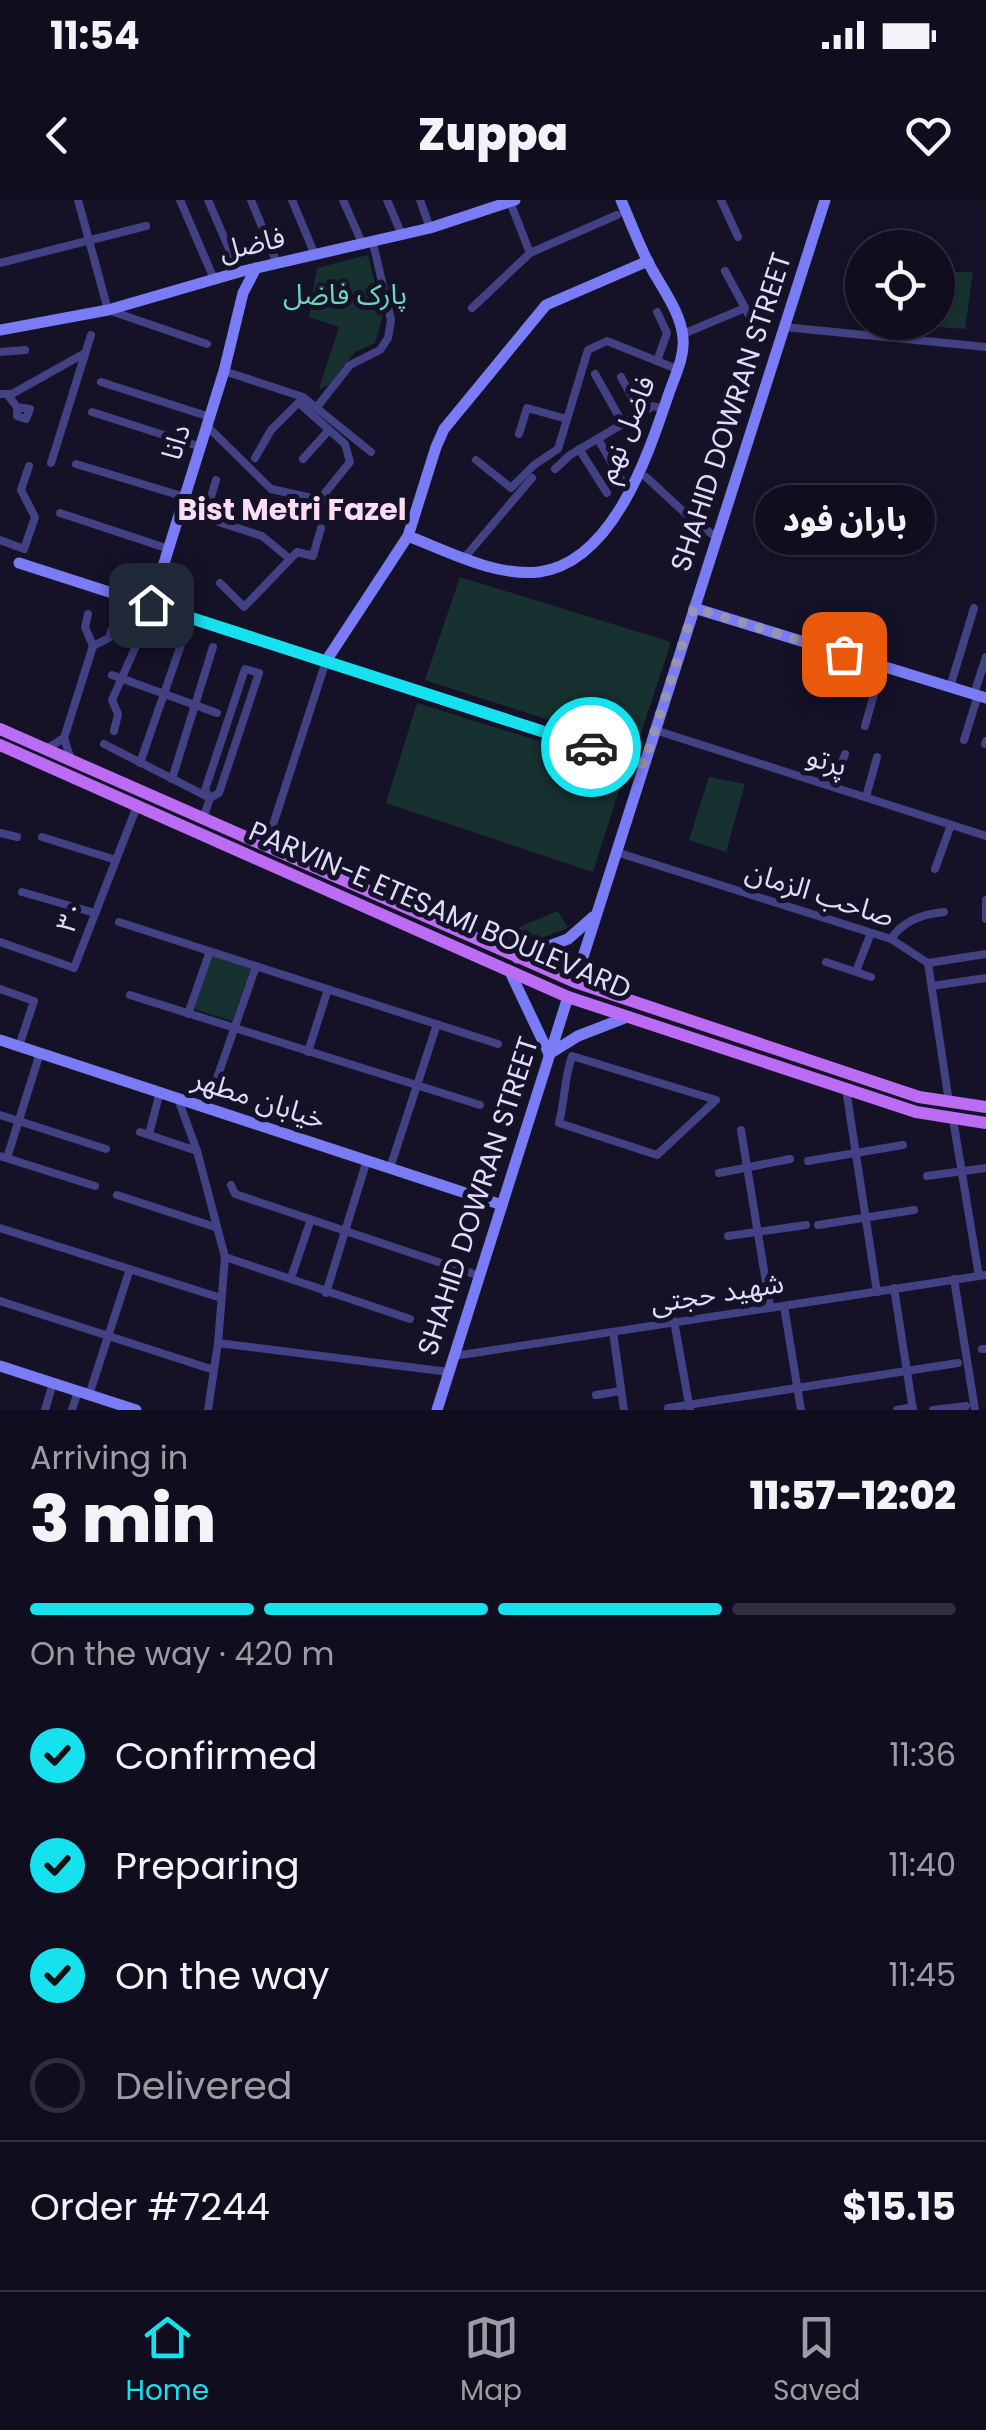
<!DOCTYPE html>
<meta charset="utf-8">
<style>
:root{--surface:#100e1e;--page:#1e1c2b;--text:#f1f3f6;--muted:#9c9ca4;--line:#302e3c;--accent:#16e1ee}
body{margin:0;font-family:Poppins,"Noto Sans Arabic",sans-serif;background:var(--page);color:var(--text);height:100vh;display:flex;flex-direction:column;font-size:38px;white-space:nowrap}
*{box-sizing:border-box;margin:0}
p{font-size:32px;color:var(--muted)}
.icon{flex:none;width:55px;height:55px;fill:none;stroke:currentColor;stroke-width:2;stroke-linecap:round;stroke-linejoin:round}
.map{position:relative;height:1210px;overflow:hidden}
.panel{display:flex;flex-direction:column;background:var(--surface);flex:1}
.panel>*{flex:none}
.buttons{position:absolute;left:845px;top:30px;display:grid;gap:20px}
.buttons a{display:grid;place-items:center;width:110px;height:110px;border-radius:50%;background:var(--surface);box-shadow:0 2px 8px #0004,0 0 0 2px var(--line);font-size:50px}
.pin{position:absolute;display:grid;place-items:center;width:85px;height:85px;color:#fff;margin:-42px;border-radius:20px;box-shadow:0 5px 15px #0006}
.courier{position:absolute;display:grid;place-items:center;width:100px;height:100px;margin:-50px;border:8px solid #16e1ee;border-radius:50%;background:#fff;color:#222;box-shadow:0 2px 12px #0007}
.bubble{position:absolute;height:70px;border-radius:35px;background:var(--surface);box-shadow:0 2px 8px #0004,0 0 0 2px var(--line);font-size:32px;font-weight:800;line-height:70px;text-align:center}
.summary em{font-style:normal;font-weight:800}
.summary div{display:flex;flex-direction:column-reverse}
.summary{display:flex;align-items:center;justify-content:space-between;height:170px;padding:0 30px}
h1{font-size:65px;font-weight:800;line-height:75px}
.bar{display:grid;grid-template-columns:repeat(4,1fr);gap:15px 10px;align-content:center;height:120px;padding:0 30px}
.bar i{height:12px;border-radius:8px;background:var(--line)}
.bar .active{background:var(--accent)}
.bar p{grid-column:span 4}
.line{display:flex;align-items:center;gap:25px;padding:0 30px;border-top:2px solid var(--line)}
.line div{flex:1}
ol{padding:0 30px;list-style:none}
li{display:flex;align-items:center;gap:30px;height:110px}
li p{margin-inline-start:auto}
li .icon{padding:10px;border-radius:50%;background:var(--accent);color:#111;stroke-width:4}
li:last-child{color:var(--muted)}
li i{width:55px;height:55px;border:5px solid var(--line);border-radius:50%}
.status{display:flex;justify-content:space-between;align-items:center;height:70px;padding:0 50px;background:var(--surface);direction:ltr}
.status svg{height:28px;fill:currentColor}
header{display:flex;justify-content:space-between;align-items:center;height:130px;padding:0 30px;background:var(--surface);font-size:45px;font-weight:800}
.dock{display:flex;justify-content:space-around;align-items:center;height:140px;border-top:2px solid var(--line);background:var(--surface);font-size:28px;color:var(--muted)}
.dock a{display:grid;justify-items:center;gap:5px}
.dock .active{color:var(--accent)}
.map>svg:first-child{display:block}
.green{fill:#16312f}
.lines{fill:none;stroke-linecap:round;stroke-linejoin:round}
.street{stroke:#414183;stroke-width:8}
.secondary{stroke:#7a7cf5;stroke-width:11}
.primary{stroke:#bb6bf4;stroke-width:12}
.done{stroke:#9895b2;stroke-width:10;stroke-dasharray:0 18}
.route{stroke:#16e1ee;stroke-width:12}
.labels{text-anchor:middle;dominant-baseline:central;stroke-width:10;stroke-linejoin:round;paint-order:stroke}
.street-label{font-size:28px;fill:#dedcfc;stroke:#151228}
.park-label{font-size:28px;fill:#6cd8b8;stroke:#151228}
.neighbourhood-label{font-size:30px;font-weight:bold;fill:#fdddf3;stroke:#151228}
</style>
<div class="status"><b>11:54</b><svg viewBox="0 0 49 12"><path d="M0 12V9h3v3zM5 12V6h3v6zM10 12V3h3v9zM15 12V0h3v12zM26 1h20v11H26zM47 4h2v5h-2z"/></svg></div>
<header><svg class="icon" aria-label="back" viewBox="0 0 24 24"><path d="M15 5l-7 7 7 7"/></svg>Zuppa<svg class="icon" aria-label="heart" viewBox="0 0 24 24"><path d="M12 20l-8-8c-3-5 5-10 8-4 3-6 11-1 8 4z"/></svg></header>
<div class="map">
<svg width="986" height="1210" viewBox="0 0 986 1210">
<rect width="100%" height="100%" fill="#151228"/>
<g class="green">
<polygon points="368,55 383,115 375,143 355,152 329,185 319,189 339,127 309,117 317,68"/>
<polygon points="938,72 973,72 965,129 926,126 926,123 938,122"/>
<polygon points="460,377 671,442 636,548 425,480"/>
<polygon points="417,503 626,568 593,672 386,603"/>
<polygon points="709,577 745,584 726,652 689,640"/>
<polygon points="558,711 568,728 520,746 502,734"/>
<polygon points="213,754 251,767 232,821 194,809"/>
</g>
<g class="lines">
<g class="street">
<polyline points="78,0 108,110 207,144"/>
<polyline points="180,0 214,79"/>
<polyline points="208,0 239,72"/>
<polyline points="251,0 277,63"/>
<polyline points="292,0 315,55"/>
<polyline points="343,0 363,45"/>
<polyline points="387,0 402,35"/>
<polyline points="420,0 430,28"/>
<polyline points="721,0 738,37"/>
<polyline points="510,2 530,53"/>
<polyline points="0,63 146,26"/>
<polyline points="725,71 750,117"/>
<polyline points="472,108 530,53 617,15"/>
<polyline points="784,127 986,147"/>
<polyline points="683,134 745,108"/>
<polyline points="0,152 25,150"/>
<polyline points="657,161 667,133 657,112"/>
<polyline points="224,171 303,197 371,252"/>
<polyline points="595,174 623,224"/>
<polyline points="621,177 641,213"/>
<polyline points="101,182 210,217"/>
<polyline points="0,194 12,194 85,153"/>
<polyline points="7,194 17,207 17,216 26,219 30,209 17,207"/>
<polyline points="299,203 345,244 350,262 325,293"/>
<polyline points="317,207 350,165 380,150 388,138 391,120 373,43"/>
<polyline points="92,212 201,247"/>
<polyline points="207,226 271,289 326,301"/>
<polyline points="519,234 527,208 567,219"/>
<polyline points="598,239 621,279"/>
<polyline points="579,249 607,293"/>
<polyline points="255,258 271,230 301,200"/>
<polyline points="303,259 329,230"/>
<polyline points="476,260 511,288 534,265 558,249 588,150 607,141 677,169"/>
<polyline points="51,263 91,135"/>
<polyline points="76,264 185,297"/>
<polyline points="555,269 570,255 653,206 664,209"/>
<polyline points="646,277 698,325 717,337"/>
<polyline points="181,310 262,336 290,359"/>
<polyline points="60,313 169,349"/>
<polyline points="205,317 216,280"/>
<polyline points="0,340 24,349 35,317 21,290 29,266"/>
<polyline points="465,357 532,278"/>
<polyline points="220,383 244,407 297,352 313,356 321,328"/>
<polyline points="88,414 85,427 93,446 109,438 111,431"/>
<polygon points="245,469 259,473 219,593 210,598 205,590"/>
<polyline points="112,475 217,513"/>
<polyline points="950,487 974,408"/>
<polyline points="974,494 986,457"/>
<polyline points="865,526 882,466"/>
<polyline points="655,530 986,636"/>
<polyline points="114,531 118,514 112,500 148,419"/>
<polyline points="64,538 93,446"/>
<polyline points="964,540 978,495"/>
<polyline points="104,544 210,598 203,619"/>
<polyline points="985,544 986,541"/>
<polyline points="46,549 64,538 71,560"/>
<polyline points="140,563 184,436"/>
<polyline points="172,579 213,447"/>
<polyline points="834,587 845,554"/>
<polyline points="866,597 877,557"/>
<polyline points="271,631 326,461"/>
<polyline points="0,633 17,637"/>
<polyline points="42,637 116,660"/>
<polyline points="616,652 891,739 928,763 949,902"/>
<polyline points="935,669 951,625"/>
<polyline points="22,692 95,713"/>
<polyline points="986,700 986,719"/>
<polyline points="119,722 498,844"/>
<path d="M 891,739 C 903,720 923,714 944,712"/>
<polyline points="0,742 74,768 137,606"/>
<polyline points="826,762 871,777"/>
<polyline points="928,763 986,754"/>
<polyline points="856,771 871,733"/>
<polyline points="932,786 986,778"/>
<polyline points="0,789 34,801 19,846"/>
<polyline points="130,795 480,905"/>
<polyline points="188,814 210,751"/>
<polyline points="308,852 328,789"/>
<path d="M 572,856 L 716,900 L 657,955 L 559,923 C 565,899 564,880 572,856 Z"/>
<polyline points="846,889 877,1092"/>
<polyline points="178,899 197,951 225,1057 218,1143 208,1210"/>
<polyline points="207,907 256,766"/>
<polyline points="0,915 106,949"/>
<polyline points="953,919 979,1076"/>
<polyline points="741,930 770,1107"/>
<polyline points="140,932 197,951"/>
<polyline points="149,934 160,892"/>
<polyline points="0,956 95,986"/>
<polyline points="7,958 40,853"/>
<polyline points="808,961 903,945"/>
<polyline points="390,968 437,824"/>
<polyline points="719,973 790,959"/>
<polyline points="927,976 986,968"/>
<polyline points="231,985 235,994 480,1076"/>
<polyline points="117,995 215,1027"/>
<polyline points="818,1025 914,1010"/>
<polyline points="0,1028 221,1098"/>
<polyline points="728,1036 806,1025"/>
<polyline points="225,1057 410,1119"/>
<polyline points="291,1078 311,1019"/>
<polyline points="954,1079 975,1210"/>
<polyline points="894,1088 913,1210"/>
<polyline points="326,1093 367,960"/>
<polyline points="0,1101 214,1170"/>
<polyline points="784,1106 801,1210"/>
<polyline points="674,1121 690,1210"/>
<polyline points="613,1132 624,1210"/>
<polyline points="218,1143 449,1172"/>
<polyline points="982,1149 986,1149"/>
<polyline points="454,1156 986,1075"/>
<polyline points="89,1195 130,1069"/>
<polyline points="596,1195 621,1191"/>
<polyline points="668,1208 958,1163"/>
<polyline points="45,1210 53,1183"/>
<polyline points="72,1210 78,1191"/>
<polyline points="897,1210 913,1207"/>
<polyline points="933,1210 966,1206"/>
</g>
<g class="secondary">
<polyline points="0,130 108,110 239,72 430,28 515,0"/>
<path d="M 408,336 C 447,351 496,377 539,372 C 613,362 648,255 668,196 C 674,178 685,157 683,138 C 681,111 660,86 648,62 C 638,42 630,21 621,0"/>
<polyline points="19,363 644,564"/>
<polyline points="151,405 224,171 243,93 256,68"/>
<polyline points="694,408 986,498"/>
<polyline points="326,461 408,336 436,247 444,229 546,105 648,61"/>
<polyline points="517,758 568,739 593,717"/>
<polyline points="511,774 549,854"/>
<polyline points="575,782 825,0"/>
<polyline points="0,840 502,1005"/>
<polyline points="549,854 578,836 627,817"/>
<polyline points="0,1166 136,1210"/>
<polyline points="437,1210 568,797"/>
</g>
<g class="primary">
<polyline points="0,529 575,782 919,897 986,907"/>
<polyline points="0,545 568,797 916,912 986,923"/>
</g>
</g>
<g class="lines">
<polyline class="done" points="591,547 644,564 694,408 844,454"/>
<polyline class="route" points="151,405 591,547"/>
</g>
<g class="labels">
<g class="street-label">
<text transform="translate(252 44) rotate(-13)">فاضل</text>
<text transform="translate(731 212) rotate(-72)">SHAHID DOWRAN STREET</text>
<text transform="translate(626 229) rotate(-68)">فاضل نهم</text>
<text transform="translate(176 242) rotate(-72)">دانا</text>
<text transform="translate(827 561) rotate(18)">پرتو</text>
<text transform="translate(820 694) rotate(18)">صاحب الزمان</text>
<text transform="translate(440 710) rotate(23)">PARVIN-E ETESAMI BOULEVARD</text>
<text transform="translate(70 716) rotate(-69)">۳۰</text>
<text transform="translate(259 899) rotate(18)">خیابان مطهر</text>
<text transform="translate(478 996) rotate(-72)">SHAHID DOWRAN STREET</text>
<text transform="translate(717 1093) rotate(-9)">شهید حجتی</text>
</g>
<g class="park-label">
<text x="345" y="94">پارک فاضل</text>
</g>
<g class="neighbourhood-label">
<text x="292" y="309">Bist Metri Fazel</text>
</g>
</g>
</svg>
<div class="buttons">
<a><svg class="icon" aria-label="locate" viewBox="0 0 24 24"><circle cx="12" cy="12" r="6"/><path d="M12 2v4M12 18v4M2 12h4M18 12h4"/></svg></a>
</div>
<div class="pin" style="left:844px;top:454px;background:#ea580c"><svg class="icon" aria-label="bag" viewBox="0 0 24 24"><path d="M5 8h14l-1 12H6zM9 8a3 3 0 0 1 6 0"/></svg></div>
<div class="pin" style="left:151px;top:405px;background:#1f2937"><svg class="icon" aria-label="home" viewBox="0 0 24 24"><path d="M3 11l9-7 9 7M6 9v11h12V9"/></svg></div>
<div class="courier" style="left:591px;top:547px"><svg class="icon" aria-label="car" viewBox="0 0 24 24"><path d="M5 17H2v-5l4-1 3-4h7l3 4 3 1v5h-3M9 17h6M6 11h13"/><circle cx="7" cy="17" r="2"/><circle cx="17" cy="17" r="2"/></svg></div>
<div class="bubble" style="left:755px;top:285px;width:180px">باران فود</div>
</div>
<section class="panel">
<div class="summary"><div><h1>3 min</h1><p>Arriving in</p></div><em>11:57–12:02</em></div>
<div class="bar"><i class="active"></i><i class="active"></i><i class="active"></i><i></i><p>On the way · 420 m</p></div>
<ol>
<li><svg class="icon" aria-label="check" viewBox="0 0 24 24"><path d="M5 12l5 5 9-10"/></svg>Confirmed<p>11:36</p></li>
<li><svg class="icon" aria-label="check" viewBox="0 0 24 24"><path d="M5 12l5 5 9-10"/></svg>Preparing<p>11:40</p></li>
<li><svg class="icon" aria-label="check" viewBox="0 0 24 24"><path d="M5 12l5 5 9-10"/></svg>On the way<p>11:45</p></li>
<li><i></i>Delivered</li>
</ol>
<div class="line" style="height:130px"><div>Order #7244</div><b>$15.15</b></div>
</section>
<nav class="dock">
<a class="active"><svg class="icon" aria-label="home" viewBox="0 0 24 24"><path d="M3 11l9-7 9 7M6 9v11h12V9"/></svg>Home</a>
<a><svg class="icon" aria-label="map" viewBox="0 0 24 24"><path d="M3 6l6-2 6 2 6-2v14l-6 2-6-2-6 2zM9 4v14M15 6v14"/></svg>Map</a>
<a><svg class="icon" aria-label="saved" viewBox="0 0 24 24"><path d="M7 4h10v16l-5-4-5 4z"/></svg>Saved</a>
</nav>
